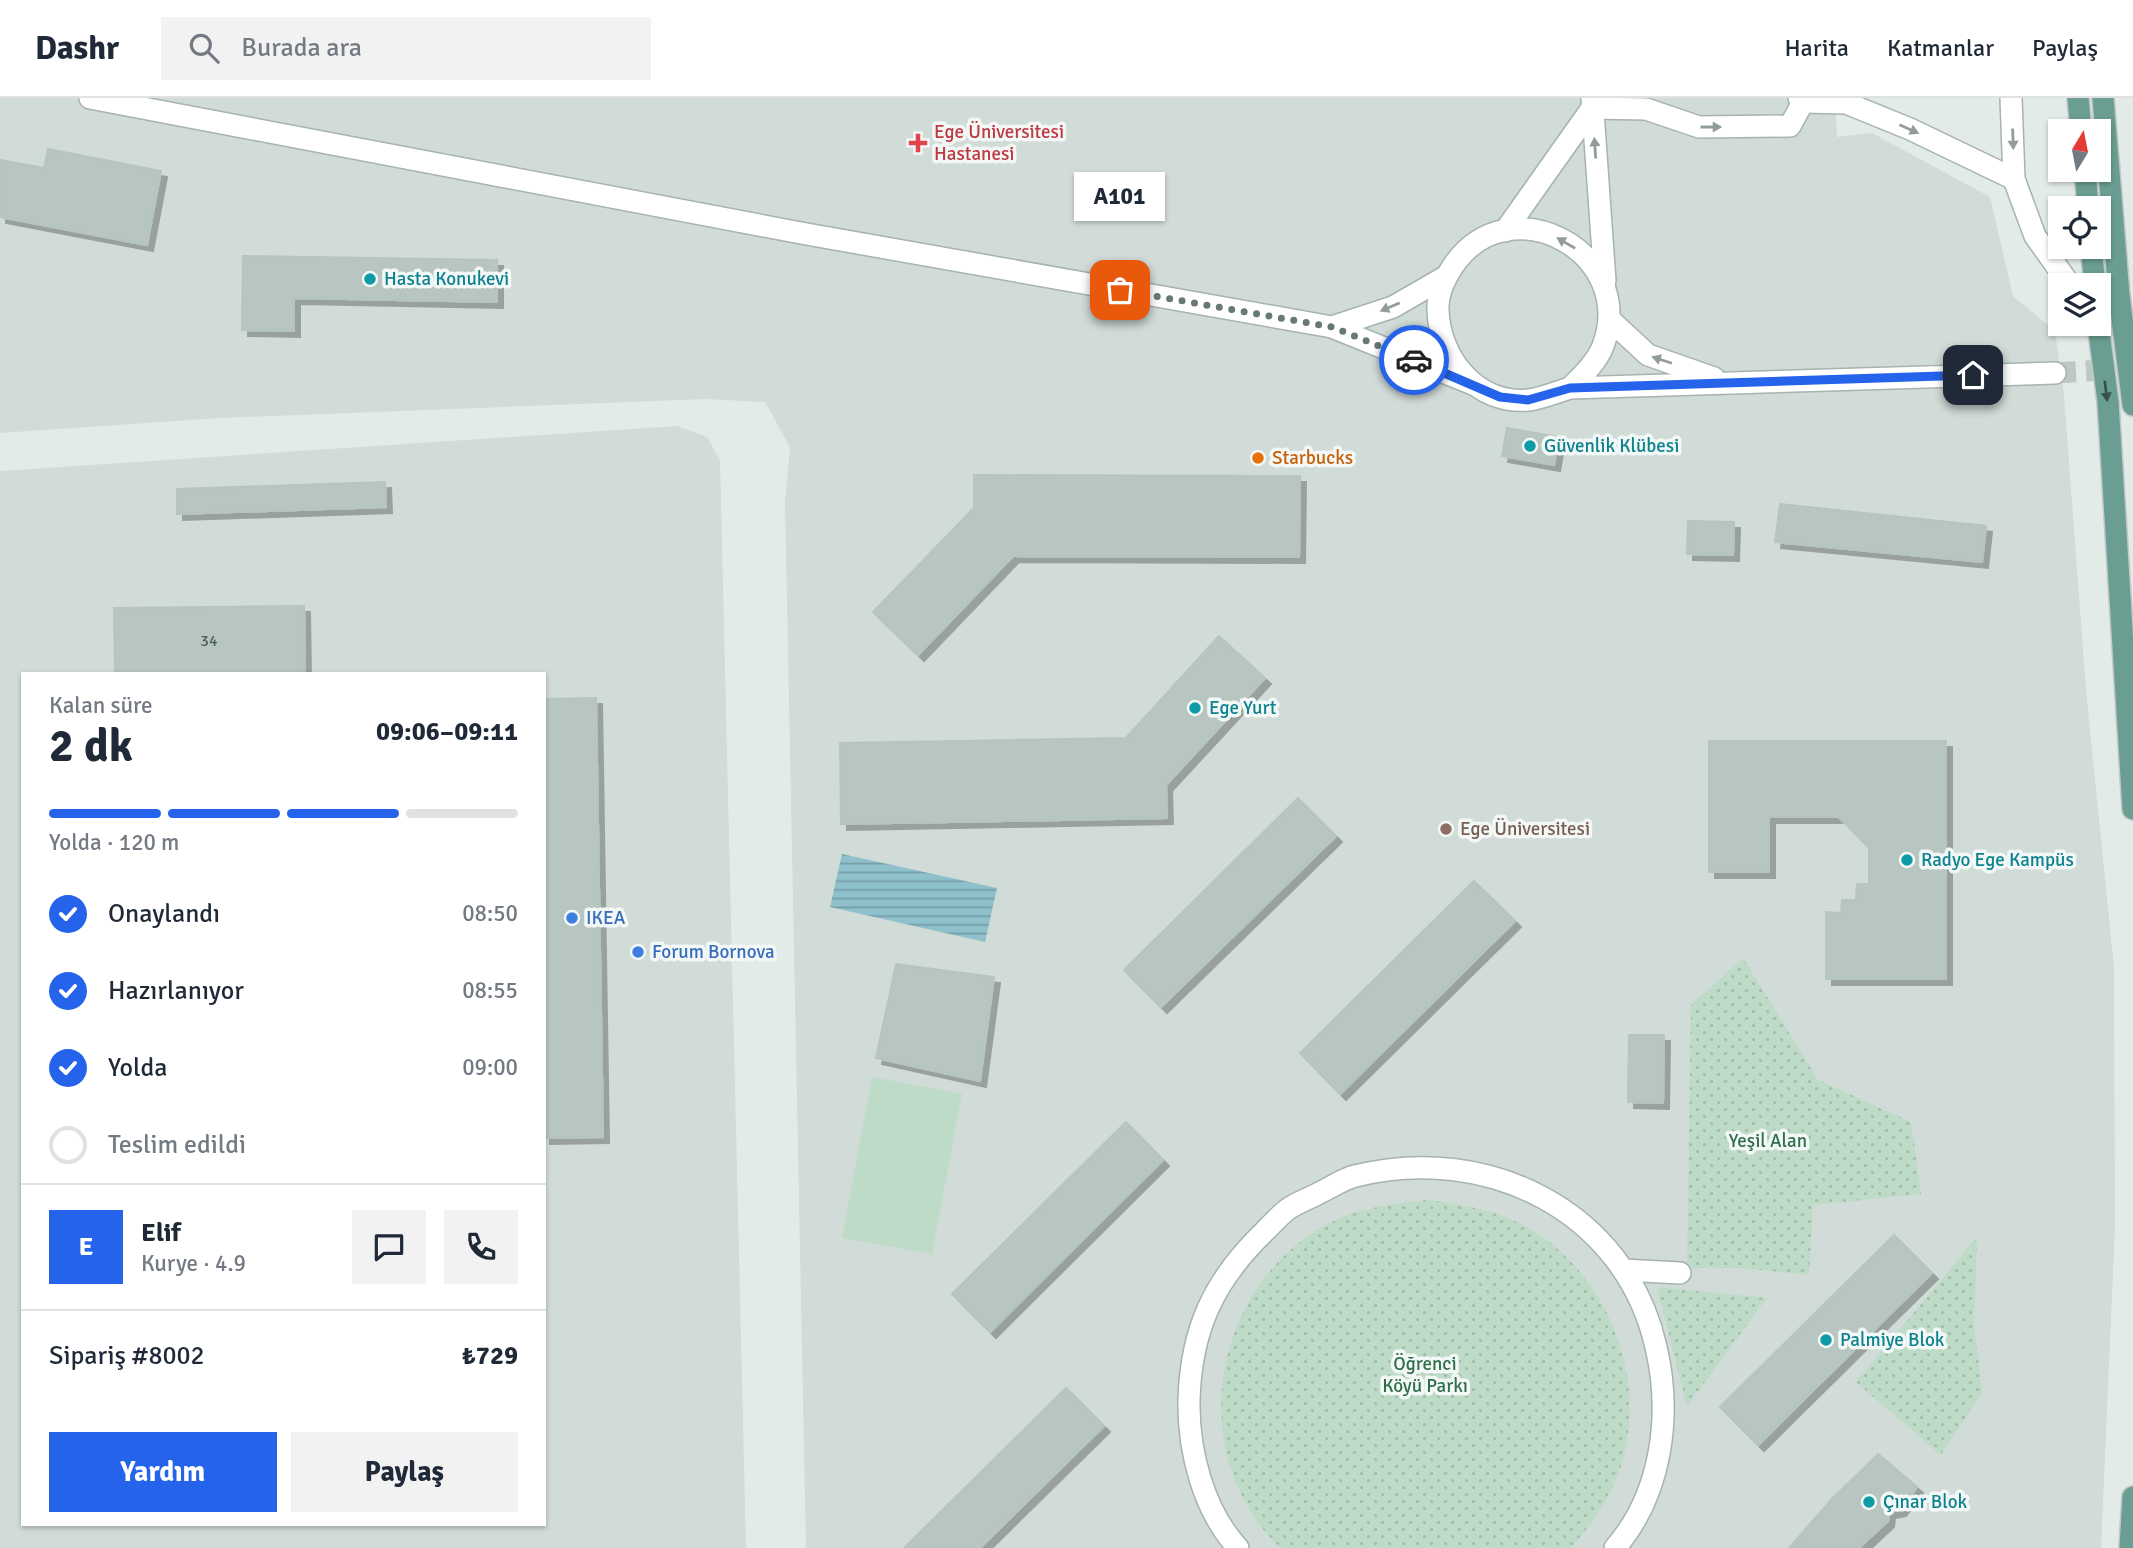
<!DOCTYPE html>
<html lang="tr">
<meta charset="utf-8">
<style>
:root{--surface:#fff;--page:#f2f2f3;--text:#1f2937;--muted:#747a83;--line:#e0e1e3;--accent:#2563eb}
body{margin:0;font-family:Signika,sans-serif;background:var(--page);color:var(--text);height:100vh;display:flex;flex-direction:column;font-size:26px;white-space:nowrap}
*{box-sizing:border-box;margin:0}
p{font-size:23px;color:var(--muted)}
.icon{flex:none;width:38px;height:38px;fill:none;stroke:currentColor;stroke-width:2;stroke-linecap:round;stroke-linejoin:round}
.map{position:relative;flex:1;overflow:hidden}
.panel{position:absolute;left:21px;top:574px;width:525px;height:854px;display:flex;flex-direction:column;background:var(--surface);border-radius:0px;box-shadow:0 2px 5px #0004}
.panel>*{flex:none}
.needle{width:46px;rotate:10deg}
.tools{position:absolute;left:2048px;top:21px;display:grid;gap:14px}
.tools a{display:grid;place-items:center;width:63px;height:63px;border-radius:0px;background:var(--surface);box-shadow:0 2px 5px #0004;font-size:35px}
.pin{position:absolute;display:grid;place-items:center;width:60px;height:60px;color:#fff;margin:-30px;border-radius:14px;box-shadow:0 4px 10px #0006}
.courier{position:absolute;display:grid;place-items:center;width:70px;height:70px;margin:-35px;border:5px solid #2563eb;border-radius:50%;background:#fff;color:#222;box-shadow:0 2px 9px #0007}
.bubble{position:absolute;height:49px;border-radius:0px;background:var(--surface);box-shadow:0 2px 5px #0004;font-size:23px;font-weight:700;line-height:49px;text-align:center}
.summary em{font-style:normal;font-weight:700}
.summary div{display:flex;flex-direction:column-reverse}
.summary{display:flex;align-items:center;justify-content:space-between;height:119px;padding:0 28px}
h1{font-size:46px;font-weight:700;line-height:52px}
.bar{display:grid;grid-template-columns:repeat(4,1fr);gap:10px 7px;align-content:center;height:84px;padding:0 28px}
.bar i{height:9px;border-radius:5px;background:var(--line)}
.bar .selected{background:var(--accent)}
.bar p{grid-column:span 4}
.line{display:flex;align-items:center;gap:18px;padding:0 28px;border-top:2px solid var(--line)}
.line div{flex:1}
.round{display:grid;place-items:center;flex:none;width:74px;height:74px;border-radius:0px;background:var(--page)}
ol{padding:0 28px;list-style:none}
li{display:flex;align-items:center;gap:21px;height:77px}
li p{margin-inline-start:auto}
li .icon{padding:7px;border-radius:50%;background:var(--accent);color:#fff;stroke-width:4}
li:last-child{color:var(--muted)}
li i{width:38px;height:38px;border:4px solid var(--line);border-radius:50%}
.cta{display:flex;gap:14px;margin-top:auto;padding:14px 28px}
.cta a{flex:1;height:80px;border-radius:0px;background:var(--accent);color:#fff;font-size:28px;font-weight:700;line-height:80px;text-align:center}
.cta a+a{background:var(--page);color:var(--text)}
header{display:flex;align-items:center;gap:42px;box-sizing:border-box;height:98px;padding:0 35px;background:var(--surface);border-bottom:2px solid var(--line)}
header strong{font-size:33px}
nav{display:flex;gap:38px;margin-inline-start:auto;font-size:24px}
.search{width:490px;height:63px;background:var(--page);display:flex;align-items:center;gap:18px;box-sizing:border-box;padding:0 24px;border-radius:0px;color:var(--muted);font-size:26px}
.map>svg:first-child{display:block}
.built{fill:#d1dbd7;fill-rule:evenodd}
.grass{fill:url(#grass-dots)}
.pitch{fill:#bddbc6}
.water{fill:url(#water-rules)}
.building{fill:#b8c6c1;stroke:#b6c5bf;stroke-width:2;filter:url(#shadow)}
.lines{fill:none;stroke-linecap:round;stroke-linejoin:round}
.minor-tunnel{stroke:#bdc8c4;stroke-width:21;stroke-dasharray:21 10;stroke-linecap:butt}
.minor-casing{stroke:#a6b3af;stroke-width:24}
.major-casing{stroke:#c2c8c7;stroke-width:24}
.minor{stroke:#fff;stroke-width:21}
.major{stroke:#6b9e92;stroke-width:21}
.oneway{fill:#929d9a}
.oneway2{fill:#36544d}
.done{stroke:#677974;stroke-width:7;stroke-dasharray:0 12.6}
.route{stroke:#2563eb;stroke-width:9}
.health-dot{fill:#e0444e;stroke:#f3f8f6;stroke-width:2.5}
.culture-dot{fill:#0f9aa8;stroke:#f3f8f6;stroke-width:2.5}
.food-dot{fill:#e8710a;stroke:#f3f8f6;stroke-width:2.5}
.education-dot{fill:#8d6e63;stroke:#f3f8f6;stroke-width:2.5}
.shop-dot{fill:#3f7fe0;stroke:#f3f8f6;stroke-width:2.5}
.labels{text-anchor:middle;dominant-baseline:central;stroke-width:7;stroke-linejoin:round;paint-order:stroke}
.number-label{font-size:16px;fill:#495e59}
.health-label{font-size:19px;fill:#be3a42;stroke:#f3f8f6;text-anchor:start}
.culture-label{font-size:19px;fill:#0d838f;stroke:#f3f8f6;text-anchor:start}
.food-label{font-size:19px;fill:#c56008;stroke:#f3f8f6;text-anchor:start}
.education-label{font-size:19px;fill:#785e54;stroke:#f3f8f6;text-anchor:start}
.shop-label{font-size:19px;fill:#366cbe;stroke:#f3f8f6;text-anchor:start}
.park-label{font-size:19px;fill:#316f4b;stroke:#f3f8f6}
</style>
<header>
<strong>Dashr</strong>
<div class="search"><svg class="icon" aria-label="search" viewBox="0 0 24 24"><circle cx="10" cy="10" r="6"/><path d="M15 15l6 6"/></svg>Burada ara</div>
<nav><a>Harita</a><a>Katmanlar</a><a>Paylaş</a></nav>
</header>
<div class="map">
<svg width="2133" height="1450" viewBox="0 0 2133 1450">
<defs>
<pattern id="grass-dots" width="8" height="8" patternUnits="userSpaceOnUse" patternTransform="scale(1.75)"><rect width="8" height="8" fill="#bddbc6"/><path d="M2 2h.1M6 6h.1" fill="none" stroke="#a2bdab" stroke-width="1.8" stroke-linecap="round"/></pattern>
<pattern id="water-rules" width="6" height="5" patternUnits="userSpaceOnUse" patternTransform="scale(1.75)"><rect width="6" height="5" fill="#8fc1cc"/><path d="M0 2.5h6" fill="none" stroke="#759ea6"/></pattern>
<filter id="shadow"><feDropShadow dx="6" dy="6" stdDeviation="0" flood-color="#0004"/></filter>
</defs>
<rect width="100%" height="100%" fill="#e3ebe8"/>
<g class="built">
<polygon points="0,0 1835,0 1837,39 1872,35 1990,99 2013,198 2055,233 2064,297 2086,592 2114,870 2115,1129 2101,1450 806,1450 785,404 790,349 765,304 705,301 220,320 0,335"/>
<path d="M 677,328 L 707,339 L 720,362 L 746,1450 L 0,1450 L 0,373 ZM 23,576 L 544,576 L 544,1426 L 23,1426 Z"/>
</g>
<g class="grass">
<polygon points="1743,860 1818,982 1911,1024 1921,1096 1813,1107 1809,1177 1740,1170 1687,1170 1691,907"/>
<path d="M 1431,1102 C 1463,1107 1494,1112 1523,1127 C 1608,1173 1651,1283 1619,1374 C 1609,1403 1590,1427 1571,1450 L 1280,1450 C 1184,1357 1210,1189 1328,1126 C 1360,1109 1396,1105 1431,1102 Z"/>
<polygon points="1977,1139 1974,1228 1982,1294 1941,1357 1856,1284"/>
<polygon points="1657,1189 1767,1200 1687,1308"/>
</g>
<polygon class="pitch" points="872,979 962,996 932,1156 842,1140"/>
<polygon class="water" points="842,756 997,790 985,844 830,809"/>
<g class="building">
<polygon points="48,51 161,73 147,147 0,119 0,62 44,70"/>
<polygon points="243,158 497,162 497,204 294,200 294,233 242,232"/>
<polygon points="1507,330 1559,339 1554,367 1502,358"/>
<polygon points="974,377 1300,378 1299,459 1013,458 918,557 873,514 974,410"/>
<polygon points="385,384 386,409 177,416 177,391"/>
<polygon points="1780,406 1986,428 1982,464 1775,444"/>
<polygon points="1688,423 1734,424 1733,457 1687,456"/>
<polygon points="304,508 305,576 115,576 114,510"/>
<polygon points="1219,538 1265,580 1166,687 1167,720 841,726 840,645 1126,640"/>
<polygon points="596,600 603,1039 544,1040 544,601"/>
<polygon points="1709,643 1946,643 1946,881 1826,881 1826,814 1841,815 1842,802 1856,802 1857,786 1869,786 1869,750 1839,719 1769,719 1769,774 1709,774"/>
<polygon points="1298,700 1336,738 1161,909 1124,872"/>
<polygon points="1474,783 1515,823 1340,996 1300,955"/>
<polygon points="896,866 994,879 980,983 876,960"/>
<polygon points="1629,937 1664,937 1663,1005 1628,1004"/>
<polygon points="1126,1024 1163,1062 990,1234 952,1196"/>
<polygon points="1894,1137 1932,1175 1758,1347 1720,1309"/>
<polygon points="1066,1290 1104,1328 980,1450 904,1450"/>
<polygon points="1878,1356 1917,1389 1900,1412 1889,1414 1888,1423 1859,1450 1789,1450 1832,1401"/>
</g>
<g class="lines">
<polyline class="minor-tunnel" points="2055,275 2133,270"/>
<defs>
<g id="minor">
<polyline points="90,0 801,135 1332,229 1473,286"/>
<polyline points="1592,0 1605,183"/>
<polyline points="1799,0 1803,4 1846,5 1910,31 2014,81"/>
<polyline points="2011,0 2014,81 2035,138 2070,187"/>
<polyline points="1592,10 1646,11 1699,29 1790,28 1803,4"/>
<polyline points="1505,133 1592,10"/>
<polyline points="1609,221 1648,257 1714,280"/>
<polyline points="1332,229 1393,209 1445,179"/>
<path d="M 1570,290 C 1581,279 1597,264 1603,248 C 1638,154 1509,85 1453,168 C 1445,180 1437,197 1438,213 C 1440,260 1476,307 1529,302 C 1543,300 1557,294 1570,290 L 2055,275"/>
<polyline points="1623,1172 1680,1175"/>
<path d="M 1238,1450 C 1203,1412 1188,1352 1189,1302 C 1191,1231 1214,1182 1265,1133 C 1272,1126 1280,1117 1288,1111 C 1298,1104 1311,1100 1321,1094 C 1332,1089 1343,1081 1355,1078 C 1486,1045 1625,1112 1656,1249 C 1672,1317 1662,1396 1615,1450"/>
</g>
<g id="major">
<polyline points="2078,0 2081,33"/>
<polyline points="2103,0 2119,197 2133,307"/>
<polyline points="2085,72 2088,110"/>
<polyline points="2091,149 2095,187"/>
<polyline points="2098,226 2108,304 2133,711"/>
<polyline points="2130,1450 2133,1399"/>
</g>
</defs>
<use href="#minor" class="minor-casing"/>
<use href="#major" class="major-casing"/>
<use href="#minor" class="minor"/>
<use href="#major" class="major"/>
</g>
<defs><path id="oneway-solid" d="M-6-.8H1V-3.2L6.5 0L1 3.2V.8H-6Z" transform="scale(1.75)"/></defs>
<g class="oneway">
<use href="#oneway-solid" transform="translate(1711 29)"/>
<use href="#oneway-solid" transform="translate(1909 31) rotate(24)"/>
<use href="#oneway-solid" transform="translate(2013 41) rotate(88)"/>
<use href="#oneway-solid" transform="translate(1595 50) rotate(-94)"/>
<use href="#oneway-solid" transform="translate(1566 145) rotate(-150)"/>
<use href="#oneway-solid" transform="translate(1390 209) rotate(157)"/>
<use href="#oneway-solid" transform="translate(1662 262) rotate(-162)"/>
</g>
<use class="oneway2" href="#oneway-solid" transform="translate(2106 293) rotate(83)"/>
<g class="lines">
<polyline class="done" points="1120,192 1332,229 1414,262"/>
<polyline class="route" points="1414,262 1500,299 1528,302 1570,290 1973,277"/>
</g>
<path class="health-dot" d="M914.5 34.5h7v7h7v7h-7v7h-7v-7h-7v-7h7z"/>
<g class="culture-dot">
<circle cx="370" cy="181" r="7"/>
<circle cx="1530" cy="348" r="7"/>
<circle cx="1195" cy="610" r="7"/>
<circle cx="1907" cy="762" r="7"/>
<circle cx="1826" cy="1242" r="7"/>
<circle cx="1869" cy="1404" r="7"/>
</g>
<circle class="food-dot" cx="1258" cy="360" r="7"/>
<circle class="education-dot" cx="1446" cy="731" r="7"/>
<g class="shop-dot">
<circle cx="572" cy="820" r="7"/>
<circle cx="638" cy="854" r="7"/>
</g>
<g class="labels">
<g class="number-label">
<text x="209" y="543">34</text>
</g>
<g class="health-label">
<text x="934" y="34">Ege Üniversitesi<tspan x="934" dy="22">Hastanesi</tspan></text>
</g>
<g class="culture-label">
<text x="384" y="181">Hasta Konukevi</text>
<text x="1544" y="348">Güvenlik Klübesi</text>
<text x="1209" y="610">Ege Yurt</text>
<text x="1921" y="762">Radyo Ege Kampüs</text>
<text x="1840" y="1242">Palmiye Blok</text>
<text x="1883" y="1404">Çınar Blok</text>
</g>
<g class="food-label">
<text x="1272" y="360">Starbucks</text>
</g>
<g class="education-label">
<text x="1460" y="731">Ege Üniversitesi</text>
</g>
<g class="shop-label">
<text x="586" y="820">IKEA</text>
<text x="652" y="854">Forum Bornova</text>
</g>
<g class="park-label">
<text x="1768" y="1043">Yeşil Alan</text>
<text x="1425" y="1266">Öğrenci<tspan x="1425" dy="22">Köyü Parkı</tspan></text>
</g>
</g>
</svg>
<div class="tools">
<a><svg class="needle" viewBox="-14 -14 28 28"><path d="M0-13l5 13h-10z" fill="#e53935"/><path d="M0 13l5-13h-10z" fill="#747a83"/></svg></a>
<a><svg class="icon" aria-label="locate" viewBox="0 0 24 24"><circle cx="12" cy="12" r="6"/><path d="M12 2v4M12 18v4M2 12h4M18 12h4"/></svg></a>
<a><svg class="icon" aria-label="layers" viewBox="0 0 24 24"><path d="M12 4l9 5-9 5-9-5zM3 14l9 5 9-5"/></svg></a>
</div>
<div class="pin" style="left:1120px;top:192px;background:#ea580c"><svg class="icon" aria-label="bag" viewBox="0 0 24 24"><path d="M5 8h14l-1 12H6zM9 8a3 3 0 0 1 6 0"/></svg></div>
<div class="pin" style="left:1973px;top:277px;background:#1f2937"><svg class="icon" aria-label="home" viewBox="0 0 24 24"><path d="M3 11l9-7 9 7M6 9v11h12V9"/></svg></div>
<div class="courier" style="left:1414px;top:262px"><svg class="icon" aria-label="car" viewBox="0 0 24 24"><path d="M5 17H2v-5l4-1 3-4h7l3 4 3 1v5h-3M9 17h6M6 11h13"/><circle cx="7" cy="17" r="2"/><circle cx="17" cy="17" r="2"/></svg></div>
<div class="bubble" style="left:1074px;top:74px;width:91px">A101</div>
<section class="panel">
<div class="summary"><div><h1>2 dk</h1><p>Kalan süre</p></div><em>09:06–09:11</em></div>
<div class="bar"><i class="selected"></i><i class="selected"></i><i class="selected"></i><i></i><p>Yolda · 120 m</p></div>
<ol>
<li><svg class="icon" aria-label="check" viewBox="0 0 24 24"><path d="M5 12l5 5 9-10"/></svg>Onaylandı<p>08:50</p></li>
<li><svg class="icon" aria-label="check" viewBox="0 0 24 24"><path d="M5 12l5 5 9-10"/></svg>Hazırlanıyor<p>08:55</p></li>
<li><svg class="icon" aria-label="check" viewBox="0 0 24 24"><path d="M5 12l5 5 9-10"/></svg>Yolda<p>09:00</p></li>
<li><i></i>Teslim edildi</li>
</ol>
<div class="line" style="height:126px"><b class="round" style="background:var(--accent);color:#fff">E</b><div><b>Elif</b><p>Kurye · 4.9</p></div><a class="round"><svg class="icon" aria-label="chat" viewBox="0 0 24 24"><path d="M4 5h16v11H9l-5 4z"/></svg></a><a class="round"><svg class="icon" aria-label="phone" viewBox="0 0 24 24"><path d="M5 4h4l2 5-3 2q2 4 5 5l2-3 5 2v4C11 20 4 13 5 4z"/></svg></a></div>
<div class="line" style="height:91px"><div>Sipariş #8002</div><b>₺729</b></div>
<div class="cta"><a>Yardım</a><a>Paylaş</a></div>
</section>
</div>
